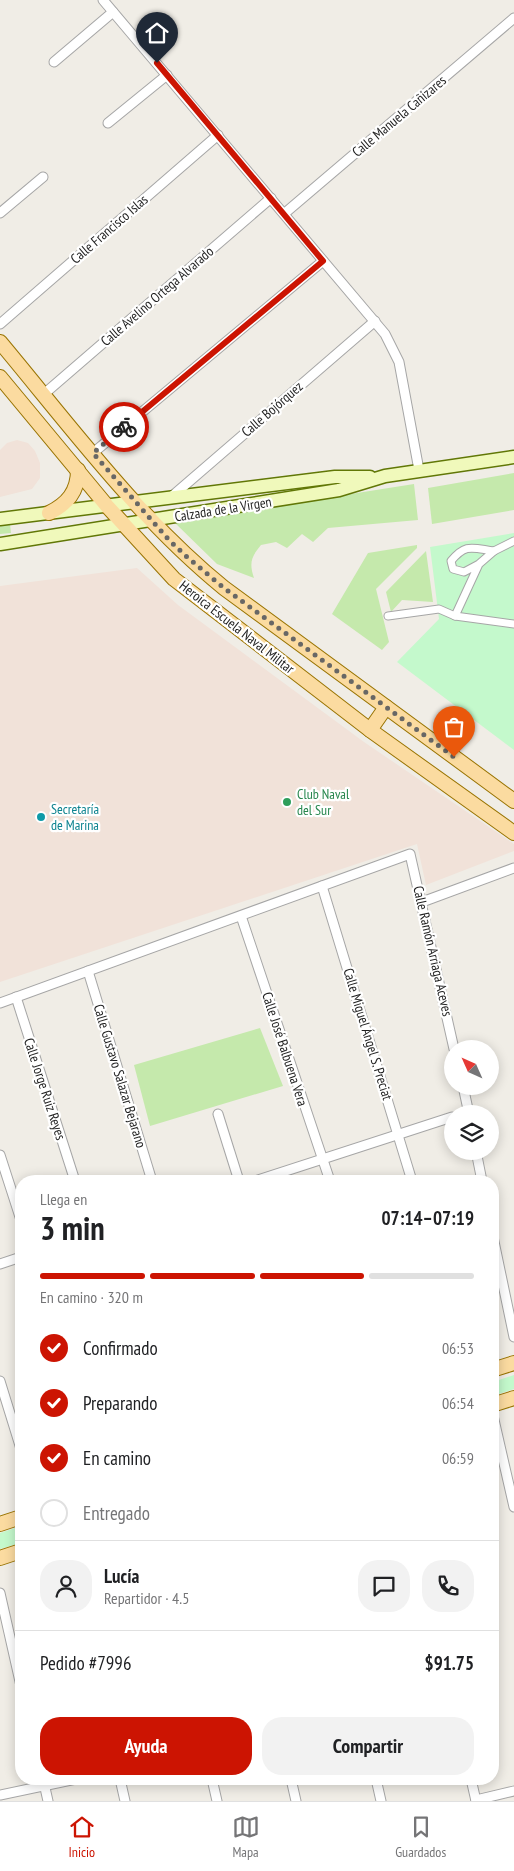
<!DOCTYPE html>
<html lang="es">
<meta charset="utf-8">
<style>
:root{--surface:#fff;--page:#f2f2f2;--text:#202124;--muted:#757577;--line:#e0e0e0;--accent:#cc1402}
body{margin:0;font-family:"PT Sans Narrow",sans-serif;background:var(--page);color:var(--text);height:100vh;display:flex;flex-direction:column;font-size:19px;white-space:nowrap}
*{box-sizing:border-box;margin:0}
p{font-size:16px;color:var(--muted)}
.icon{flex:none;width:28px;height:28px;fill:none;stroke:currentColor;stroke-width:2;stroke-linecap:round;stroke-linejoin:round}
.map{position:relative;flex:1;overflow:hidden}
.sheet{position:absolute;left:15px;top:1175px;width:484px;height:610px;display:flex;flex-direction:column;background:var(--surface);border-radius:20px;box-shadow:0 2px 12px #0003}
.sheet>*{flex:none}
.needle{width:32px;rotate:315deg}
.fabs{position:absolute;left:444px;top:1040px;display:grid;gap:10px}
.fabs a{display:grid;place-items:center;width:55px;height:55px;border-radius:50%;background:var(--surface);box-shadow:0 2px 12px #0003;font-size:25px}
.pin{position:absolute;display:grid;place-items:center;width:42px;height:42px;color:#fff;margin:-51px -21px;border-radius:50% 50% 50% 0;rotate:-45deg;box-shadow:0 0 5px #0007}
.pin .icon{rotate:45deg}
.courier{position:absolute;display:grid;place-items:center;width:50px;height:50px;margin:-25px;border:4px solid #cc1402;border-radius:50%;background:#fff;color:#222;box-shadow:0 1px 6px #0007}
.overview em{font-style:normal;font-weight:700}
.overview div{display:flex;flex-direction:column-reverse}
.overview{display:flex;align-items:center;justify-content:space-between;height:85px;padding:0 25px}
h1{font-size:32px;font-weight:700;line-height:38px}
.bar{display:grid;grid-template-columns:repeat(4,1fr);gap:8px 5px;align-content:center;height:60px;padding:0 25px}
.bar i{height:6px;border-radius:4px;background:var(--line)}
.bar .selected{background:var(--accent)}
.bar p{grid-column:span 4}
.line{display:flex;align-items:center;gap:12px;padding:0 25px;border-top:1px solid var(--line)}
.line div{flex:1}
.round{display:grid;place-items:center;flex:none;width:52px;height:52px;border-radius:20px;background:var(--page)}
ol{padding:0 25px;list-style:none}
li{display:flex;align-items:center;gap:15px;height:55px}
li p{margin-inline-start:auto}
li .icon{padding:5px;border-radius:50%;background:var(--accent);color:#fff;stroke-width:4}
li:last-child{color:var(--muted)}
li i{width:28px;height:28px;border:2px solid var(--line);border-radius:50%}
.cta{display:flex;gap:10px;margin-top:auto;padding:10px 25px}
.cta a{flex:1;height:58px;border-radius:20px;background:var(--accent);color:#fff;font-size:20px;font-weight:700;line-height:58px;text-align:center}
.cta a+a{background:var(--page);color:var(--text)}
.menu{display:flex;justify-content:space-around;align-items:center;height:70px;border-top:1px solid var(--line);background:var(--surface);font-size:14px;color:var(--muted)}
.menu a{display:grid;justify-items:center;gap:2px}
.menu .selected{color:var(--accent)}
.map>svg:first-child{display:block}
.military{fill:#f1e2d9}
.grass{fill:#c5e9ac}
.park{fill:#c4f9cc}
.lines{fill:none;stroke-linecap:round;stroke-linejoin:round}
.pedestrian-casing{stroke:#a6a6a6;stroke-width:9}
.minor-casing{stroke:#a6a6a6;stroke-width:11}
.secondary-casing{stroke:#617706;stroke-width:15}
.primary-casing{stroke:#997402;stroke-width:16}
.pedestrian{stroke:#fff;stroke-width:7}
.minor{stroke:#fff;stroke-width:9}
.secondary{stroke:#f0f9bb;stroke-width:12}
.primary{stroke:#fbdba0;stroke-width:14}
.done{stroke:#686765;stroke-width:5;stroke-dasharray:0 9}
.route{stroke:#cc1402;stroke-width:6}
.leisure-dot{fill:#2e9e5b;stroke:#fff;stroke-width:2}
.culture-dot{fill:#0f9aa8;stroke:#fff;stroke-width:2}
.labels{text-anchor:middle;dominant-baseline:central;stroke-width:4.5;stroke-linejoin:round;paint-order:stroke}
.street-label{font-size:14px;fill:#1f1f1f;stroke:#fff}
.leisure-label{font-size:14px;fill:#27864d;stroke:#fff;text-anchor:start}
.culture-label{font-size:14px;fill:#0d838f;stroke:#fff;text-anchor:start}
</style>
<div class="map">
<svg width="514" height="1801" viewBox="0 0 514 1801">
<rect width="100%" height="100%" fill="#f0ede6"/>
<g class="military">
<polygon points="17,440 28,443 35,451 40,463 40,478 32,489 0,497 0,450 7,443"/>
<polygon points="137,568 178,605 364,742 514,844 514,851 426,885 417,844 0,982 0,586"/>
</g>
<g class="grass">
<polygon points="514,473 514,510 432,524 428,488"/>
<path d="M 414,484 L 418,520 L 328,528 L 313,542 L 302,534 L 287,548 L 276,542 L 261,545 C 251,557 249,563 254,578 L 217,564 L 174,522 Z"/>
<polygon points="10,524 11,533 0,534 0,525"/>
<polygon points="417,545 417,548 376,589 389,642 382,650 332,614 368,553"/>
<polygon points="426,551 433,602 402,600 391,612 386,592"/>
<polygon points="260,1028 283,1086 150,1126 134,1065"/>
</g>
<g class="park">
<polygon points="514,533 514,750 397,662 439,619 430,547"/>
<polygon points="514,1375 514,1389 493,1396 493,1382"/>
<polygon points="21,1526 21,1543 0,1549 0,1533"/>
</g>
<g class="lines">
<defs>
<g id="pedestrian">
<polyline points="494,551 514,541"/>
<path d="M 388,616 L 439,609 L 455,616 L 479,564 L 494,551 C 472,548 466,543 451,561 L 453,569 L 464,572 L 479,564"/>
<polyline points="455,616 514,624"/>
</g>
<g id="minor">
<polyline points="103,0 385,334 399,362 419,470"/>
<polyline points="54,62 113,12"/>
<polyline points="108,123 167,75"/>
<polyline points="0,213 43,177"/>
<polyline points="285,213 514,18"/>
<polyline points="0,324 218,135"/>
<polyline points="44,394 271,198"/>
<polyline points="93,453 323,261"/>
<polyline points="170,498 375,321"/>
<polyline points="322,886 412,1181"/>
<polyline points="422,902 514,868"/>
<polyline points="241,916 330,1181"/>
<polyline points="88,971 152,1181"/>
<polyline points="16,997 75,1181"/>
<polyline points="0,1003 410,854 454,1049"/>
<polyline points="463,1086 469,1114"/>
<polyline points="218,1114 239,1181"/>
<polyline points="476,1151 482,1181"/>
<polyline points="0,1155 21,1220"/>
<polyline points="255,1181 452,1117"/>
<polyline points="492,1232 514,1337"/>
<polyline points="0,1264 21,1257"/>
<polyline points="0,1381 21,1449"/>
<polyline points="492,1411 514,1507"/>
<polyline points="0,1593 21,1686"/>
<polyline points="43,1779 48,1801"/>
<polyline points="120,1779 125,1801"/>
<polyline points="212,1779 217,1801"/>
<polyline points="291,1779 296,1801"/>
<polyline points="376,1779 381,1801"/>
<polyline points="471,1779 476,1801"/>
<polyline points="0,1795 76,1779"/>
<polyline points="476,1800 514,1791"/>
</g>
<g id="secondary">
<polyline points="0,519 335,477 370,477"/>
<polyline points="0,544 339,490 385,476 514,457"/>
</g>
<g id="primary">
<path d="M 0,342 C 71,427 138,518 224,588 L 514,801"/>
<polyline points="0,377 107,506 174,579 370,730 514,833"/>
<path d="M 49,513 C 67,504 78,492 78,470"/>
<polyline points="370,730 386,707"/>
<polyline points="492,1370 514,1363"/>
<polyline points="492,1405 514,1398"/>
<polyline points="0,1524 21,1517"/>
<polyline points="0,1558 21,1551"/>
</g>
</defs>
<use href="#pedestrian" class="pedestrian-casing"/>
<use href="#minor" class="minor-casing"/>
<use href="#secondary" class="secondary-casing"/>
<use href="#primary" class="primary-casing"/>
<use href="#pedestrian" class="pedestrian"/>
<use href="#minor" class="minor"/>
<use href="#secondary" class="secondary"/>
<use href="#primary" class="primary"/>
</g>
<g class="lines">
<polyline class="done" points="124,427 93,453 169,540 187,557 224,588 454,757"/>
<polyline class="route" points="124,427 323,261 157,63"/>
</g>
<circle class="leisure-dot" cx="287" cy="802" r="5"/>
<circle class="culture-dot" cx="41" cy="817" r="5"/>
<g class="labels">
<g class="street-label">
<text transform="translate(399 116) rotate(-40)">Calle Manuela Cañizares</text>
<text transform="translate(109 229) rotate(-41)">Calle Francisco Islas</text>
<text transform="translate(157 296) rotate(-41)">Calle Avelino Ortega Alvarado</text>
<text transform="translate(272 409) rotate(-41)">Calle Bojórquez</text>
<text transform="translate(223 509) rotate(-9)">Calzada de la Virgen</text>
<text transform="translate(237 627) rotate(38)">Heroica Escuela Naval Militar</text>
<text transform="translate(433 951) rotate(77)">Calle Ramón Arriaga Aceves</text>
<text transform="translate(368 1034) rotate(73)">Calle Miguel Ángel S. Preciat</text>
<text transform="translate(285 1049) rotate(72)">Calle José Balbuena Vera</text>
<text transform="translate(120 1076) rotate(73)">Calle Gustavo Salazar Bejarano</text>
<text transform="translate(45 1089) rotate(72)">Calle Jorge Ruiz Reyes</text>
</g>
<g class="leisure-label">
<text x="297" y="794">Club Naval<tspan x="297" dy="16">del Sur</tspan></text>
</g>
<g class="culture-label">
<text x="51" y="809">Secretaría<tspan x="51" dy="16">de Marina</tspan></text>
</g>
</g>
</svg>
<div class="fabs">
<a><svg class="needle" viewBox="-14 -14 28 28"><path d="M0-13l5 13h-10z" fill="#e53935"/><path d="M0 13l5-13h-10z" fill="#757577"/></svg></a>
<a><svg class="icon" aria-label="layers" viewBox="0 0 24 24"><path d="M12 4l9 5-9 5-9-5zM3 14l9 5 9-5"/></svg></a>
</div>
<div class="pin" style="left:454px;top:757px;background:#ea580c"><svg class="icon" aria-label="bag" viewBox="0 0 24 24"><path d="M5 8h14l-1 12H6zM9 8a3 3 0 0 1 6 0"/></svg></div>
<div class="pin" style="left:157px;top:63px;background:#1f2937"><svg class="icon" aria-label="home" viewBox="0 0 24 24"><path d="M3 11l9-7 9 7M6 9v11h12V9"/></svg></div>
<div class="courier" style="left:124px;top:427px"><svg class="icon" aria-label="bike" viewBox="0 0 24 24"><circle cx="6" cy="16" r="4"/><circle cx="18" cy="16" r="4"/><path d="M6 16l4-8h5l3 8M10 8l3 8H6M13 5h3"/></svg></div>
<section class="sheet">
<div class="overview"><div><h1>3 min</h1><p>Llega en</p></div><em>07:14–07:19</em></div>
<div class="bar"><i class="selected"></i><i class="selected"></i><i class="selected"></i><i></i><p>En camino · 320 m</p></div>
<ol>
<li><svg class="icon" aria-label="check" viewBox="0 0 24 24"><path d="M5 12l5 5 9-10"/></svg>Confirmado<p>06:53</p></li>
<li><svg class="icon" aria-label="check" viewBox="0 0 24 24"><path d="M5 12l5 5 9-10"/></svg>Preparando<p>06:54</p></li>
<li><svg class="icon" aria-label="check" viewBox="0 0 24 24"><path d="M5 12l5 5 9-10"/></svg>En camino<p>06:59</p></li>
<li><i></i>Entregado</li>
</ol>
<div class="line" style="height:90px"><a class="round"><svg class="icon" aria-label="person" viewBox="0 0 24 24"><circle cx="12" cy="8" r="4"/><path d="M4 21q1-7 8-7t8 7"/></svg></a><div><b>Lucía</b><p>Repartidor · 4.5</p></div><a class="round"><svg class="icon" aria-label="chat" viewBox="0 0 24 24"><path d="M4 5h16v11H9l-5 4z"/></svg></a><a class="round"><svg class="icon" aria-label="phone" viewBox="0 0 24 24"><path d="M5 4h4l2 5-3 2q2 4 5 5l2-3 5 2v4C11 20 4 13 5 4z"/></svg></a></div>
<div class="line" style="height:65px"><div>Pedido #7996</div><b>$91.75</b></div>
<div class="cta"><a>Ayuda</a><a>Compartir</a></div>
</section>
</div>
<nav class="menu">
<a class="selected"><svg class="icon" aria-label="home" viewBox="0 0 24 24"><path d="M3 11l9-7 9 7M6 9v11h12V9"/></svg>Inicio</a>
<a><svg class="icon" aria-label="map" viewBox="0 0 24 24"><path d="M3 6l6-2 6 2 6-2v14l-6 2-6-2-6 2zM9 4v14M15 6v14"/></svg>Mapa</a>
<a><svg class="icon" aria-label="saved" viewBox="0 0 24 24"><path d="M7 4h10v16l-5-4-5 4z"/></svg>Guardados</a>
</nav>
